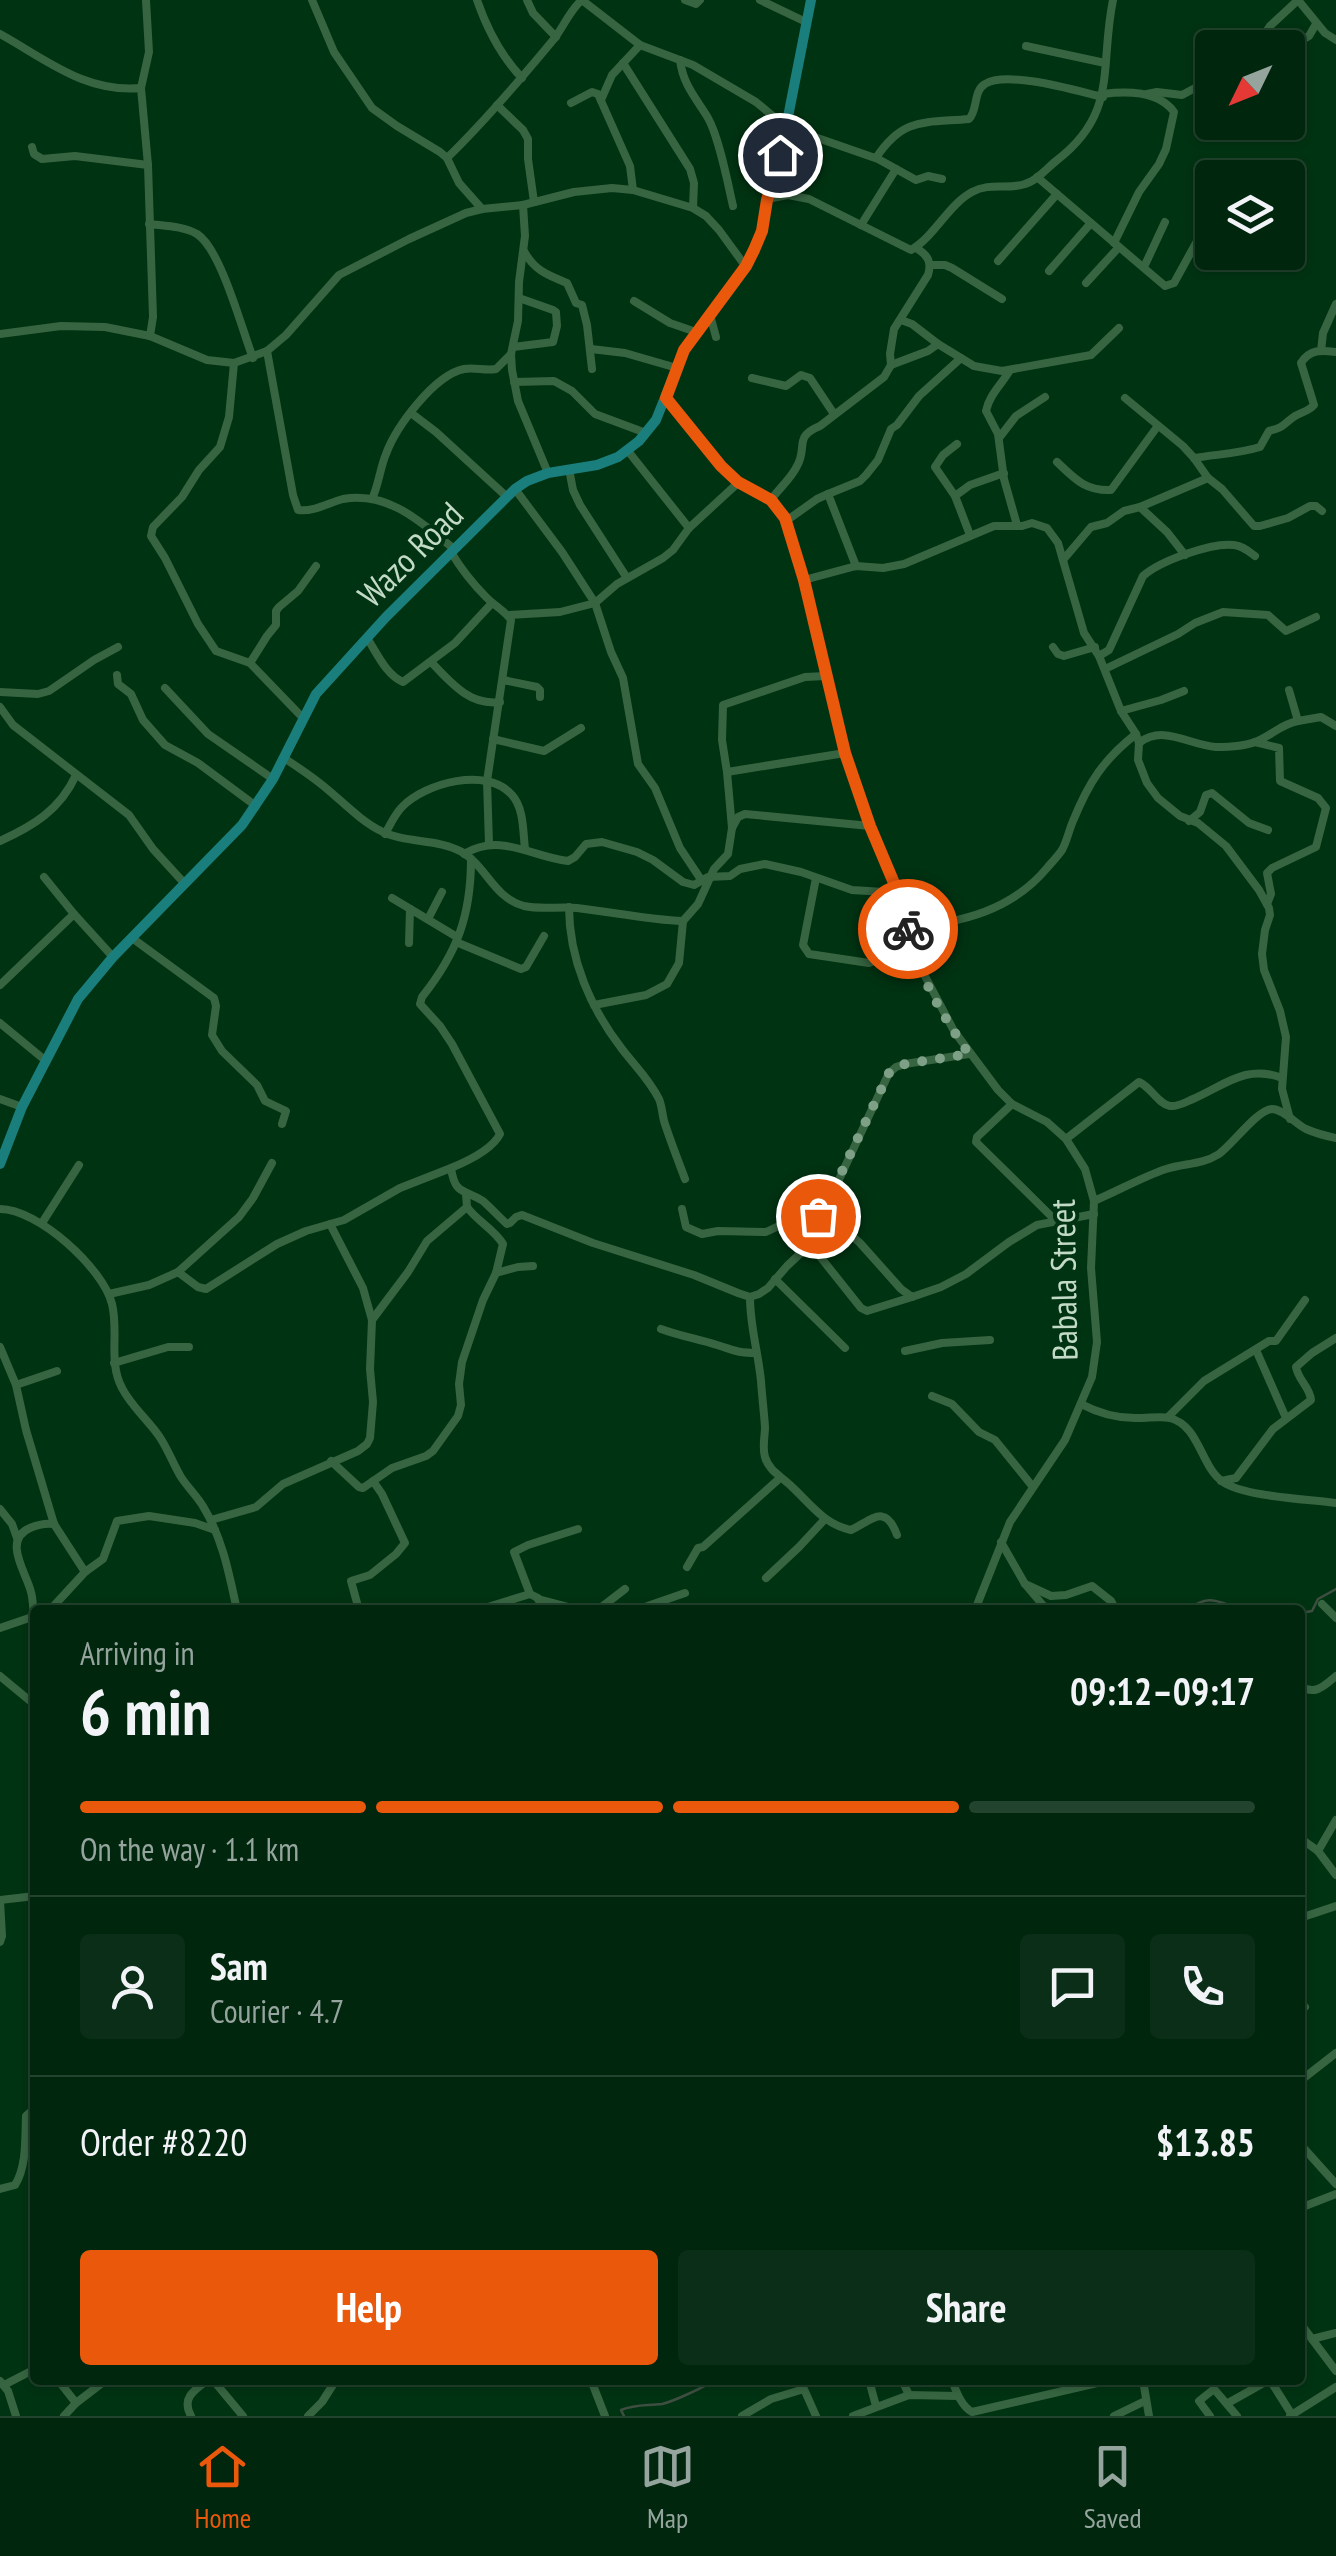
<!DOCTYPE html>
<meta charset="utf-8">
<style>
:root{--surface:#00260e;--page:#0a2e17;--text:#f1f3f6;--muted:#95a59e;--line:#22432e;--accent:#ea580c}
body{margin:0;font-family:"PT Sans Narrow",sans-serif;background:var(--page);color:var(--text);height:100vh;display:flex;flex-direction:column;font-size:38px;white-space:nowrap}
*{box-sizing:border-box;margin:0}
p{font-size:32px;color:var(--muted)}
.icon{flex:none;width:55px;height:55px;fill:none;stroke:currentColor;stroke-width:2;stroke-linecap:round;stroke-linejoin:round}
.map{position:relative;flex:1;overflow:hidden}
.drawer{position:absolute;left:30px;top:1605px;width:1275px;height:780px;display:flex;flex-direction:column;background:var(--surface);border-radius:10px;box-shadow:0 2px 8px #0004,0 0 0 2px var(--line)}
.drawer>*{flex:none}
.needle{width:65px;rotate:227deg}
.tools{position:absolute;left:1195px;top:30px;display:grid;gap:20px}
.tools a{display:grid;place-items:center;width:110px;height:110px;border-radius:10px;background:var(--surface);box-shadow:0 2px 8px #0004,0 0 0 2px var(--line);font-size:50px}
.pin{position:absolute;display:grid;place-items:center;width:85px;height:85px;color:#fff;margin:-42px;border:5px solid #fff;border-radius:50%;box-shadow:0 2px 10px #0007}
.courier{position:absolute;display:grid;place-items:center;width:100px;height:100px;margin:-50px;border:8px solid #ea580c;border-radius:50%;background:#fff;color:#222;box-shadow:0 2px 12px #0007}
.headline em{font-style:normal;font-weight:700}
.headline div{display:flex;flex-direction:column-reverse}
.headline{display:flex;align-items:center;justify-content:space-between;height:170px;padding:0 50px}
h1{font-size:65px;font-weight:700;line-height:75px}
.bar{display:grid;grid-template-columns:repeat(4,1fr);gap:15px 10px;align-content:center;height:120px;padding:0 50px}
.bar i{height:12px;border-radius:8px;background:var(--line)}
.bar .current{background:var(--accent)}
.bar p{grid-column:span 4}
.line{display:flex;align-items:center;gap:25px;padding:0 50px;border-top:2px solid var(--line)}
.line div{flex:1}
.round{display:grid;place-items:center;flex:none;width:105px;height:105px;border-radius:10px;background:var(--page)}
.action{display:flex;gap:20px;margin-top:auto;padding:20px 50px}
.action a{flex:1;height:115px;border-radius:10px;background:var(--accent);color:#fff;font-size:40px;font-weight:700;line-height:115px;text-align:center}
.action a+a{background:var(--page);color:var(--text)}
.menu{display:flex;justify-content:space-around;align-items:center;height:140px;border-top:2px solid var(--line);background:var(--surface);font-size:28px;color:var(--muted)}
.menu a{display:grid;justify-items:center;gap:5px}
.menu .current{color:var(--accent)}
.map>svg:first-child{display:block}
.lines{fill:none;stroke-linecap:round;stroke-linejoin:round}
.stream{stroke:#3e4f42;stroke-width:2.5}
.minor{stroke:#376541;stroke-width:8}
.major{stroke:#1a7f7c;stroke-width:10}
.done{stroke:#7ea087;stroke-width:10;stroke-dasharray:0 18}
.route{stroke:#ea580c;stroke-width:12}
.labels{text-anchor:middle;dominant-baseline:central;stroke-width:8;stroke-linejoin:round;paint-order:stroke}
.street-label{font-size:35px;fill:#c2dac6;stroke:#003312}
</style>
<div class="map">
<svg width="1336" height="2416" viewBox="0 0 1336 2416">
<rect width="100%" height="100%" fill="#003312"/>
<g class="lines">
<g class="stream">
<path d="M 1187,1610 C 1211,1592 1218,1603 1244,1610"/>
<polyline points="1300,1613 1312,1611 1318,1599 1336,1589"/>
<path d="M 624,2416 L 621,2410 C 636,2404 647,2406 662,2404 C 672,2402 707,2386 714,2380"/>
</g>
<g class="minor">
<polyline points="146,0 149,52 141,88 148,165 153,317 150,336"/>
<polyline points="312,0 334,52 372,108 397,126 440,152 447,158 459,183 482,209"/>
<path d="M 477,0 C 487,29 500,55 522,78"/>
<polyline points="527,0 533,13 556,37"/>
<polyline points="582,0 640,45 693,65 756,102 786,127 878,159 916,180 928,176 942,179"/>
<polyline points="685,0 696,4 700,0"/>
<polyline points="760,0 806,22"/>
<polyline points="1298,0 1325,33 1336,40"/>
<path d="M 0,34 C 47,60 85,93 141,88"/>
<polyline points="1295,44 1309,36 1316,24"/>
<polyline points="1026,46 1105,63"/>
<polyline points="1255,48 1270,26 1298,0"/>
<path d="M 680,60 C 683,85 696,98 708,118 C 719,137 728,184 733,206"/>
<polyline points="623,63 690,169 694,183 693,208"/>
<path d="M 1103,94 C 1127,91 1159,91 1174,112 L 1166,149 L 1159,164 L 1139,192 L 1114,243"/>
<polyline points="1147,94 1157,92 1182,95 1212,79"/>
<polyline points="601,100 612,75 640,45"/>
<polyline points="571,103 592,92 598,94 630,166 633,190"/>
<polyline points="497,105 523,130 528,139 528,159 534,202"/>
<polyline points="32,147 34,154 42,159 75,156 148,165"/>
<path d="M 447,158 C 485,121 520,80 554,39 C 564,26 570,10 582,0"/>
<path d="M 876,158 C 903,117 924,123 969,119 C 978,110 973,91 985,84 C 1007,70 1077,91 1103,97"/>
<polyline points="1037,177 1165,286 1174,283 1196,243"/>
<path d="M 767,199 L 788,195 L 809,199 L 911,250 C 935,236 948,205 972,192 C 990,182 1007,190 1025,184 C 1037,181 1047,168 1056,161 C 1119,113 1099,68 1113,0"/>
<polyline points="523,205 525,236 519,282 518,321 511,354 512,370 518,401 548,473"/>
<path d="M 149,224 C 165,226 183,226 197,234 C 221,249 242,330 253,358"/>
<polyline points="861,225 896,169"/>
<path d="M 524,251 C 534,270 547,275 567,283 L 576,303 L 582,305 L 587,325 L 592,369"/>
<polyline points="998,261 1057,194"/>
<polyline points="931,265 945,265 952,268 1002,299"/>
<polyline points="1144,267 1165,222"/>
<polyline points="1049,271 1091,223"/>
<polyline points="1086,283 1119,247"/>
<polyline points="634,301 670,323 696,332"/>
<polyline points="710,315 716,337"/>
<polyline points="901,320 912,324 938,344 974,366 1002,371 1091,355 1119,328"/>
<polyline points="0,334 61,326 105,327 150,336 207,360 234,363 267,351 286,335 339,275 409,239 466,213 482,209 523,205 574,192 612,188 633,190 693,208 706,216 719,230 746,267"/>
<polyline points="513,347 553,342 557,326 556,312 553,310 519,298"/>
<polyline points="591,349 625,353 677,368"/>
<path d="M 267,351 L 293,495 L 298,510 C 314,512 328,503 343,499 C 389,491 422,523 454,549"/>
<polyline points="1321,351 1323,333 1336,304"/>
<polyline points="234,363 229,417 220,447 199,470 182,497 153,527 151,536 165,558 198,624 216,651 250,663 303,718"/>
<polyline points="891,365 928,351 938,344"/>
<path d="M 1010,370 C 1002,384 989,395 986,411 L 998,434 L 1004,479 L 1017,525"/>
<polyline points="752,378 786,386 801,375 810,378 834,414"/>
<polyline points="514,382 554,381 572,391 595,414 646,433"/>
<polyline points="666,398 721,466 739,482 771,500 785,518 804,580 845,753 870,826 902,902 912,948 917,961 954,1031 998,1090 1012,1104 1047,1122 1066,1139 1085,1169 1094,1201 1091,1268 1097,1342 1092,1377 1065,1440 1010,1522 975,1610"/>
<polyline points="1125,398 1183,446 1194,458 1208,478 1222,489 1254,526 1260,526 1288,518 1310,506 1316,506 1322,511"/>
<polyline points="411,413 436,432 506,496"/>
<polyline points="999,438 1016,416 1045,397"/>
<polyline points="957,444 943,455 935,467 955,496 970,535"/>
<polyline points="628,451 689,528"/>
<path d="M 1194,458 C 1218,454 1237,454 1260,447 L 1269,431 C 1285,427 1282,425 1295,416 C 1302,412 1309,411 1314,405 L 1301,363 C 1310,349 1321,350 1336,352"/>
<path d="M 1057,462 C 1075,479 1085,491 1111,490 L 1157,427"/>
<polyline points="569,469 573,490 580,505 627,578"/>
<polyline points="515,489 562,552 595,603 611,652 623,678 638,764 655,788 680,848 702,881"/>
<polyline points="955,496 970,485 1004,473"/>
<path d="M 372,499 C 379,484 380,468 386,454 C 396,427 434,375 464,369 C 475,367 485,371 496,369 L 511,354"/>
<path d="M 771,500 C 779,488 791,479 797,466 C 808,447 793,437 820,426 L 884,377 L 891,365 L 890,354 L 894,329 L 928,275 C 932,262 928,255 916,248"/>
<polyline points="1140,507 1167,532 1185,555"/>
<polyline points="786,521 817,499 828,494"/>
<path d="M 451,552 C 461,569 473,584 487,598 C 495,606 505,611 511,620 L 487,781 L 489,844"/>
<polyline points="1063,560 1091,527 1107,523 1124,511 1140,507 1208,478"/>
<polyline points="856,566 828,494 860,481 866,475 878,460 891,429 897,425 919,396 961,358"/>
<polyline points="804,580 856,566 883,568 904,564 994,526 1022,526 1032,523 1047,528 1058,543 1084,633 1099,656 1121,711 1136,734 1139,743 1138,760 1147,783 1158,798 1180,816 1198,823 1226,846 1259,890 1269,908 1270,915 1265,930 1262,954 1264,970 1280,1011 1286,1037 1282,1089 1290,1119"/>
<polyline points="509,615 560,612 595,603 617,584 663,558 673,550 689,528 739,482"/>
<path d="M 367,638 C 377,653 386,675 403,682 L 455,643 L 492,603"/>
<polyline points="1053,647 1058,654 1064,656 1095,647"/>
<path d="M 1099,656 L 1109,650 L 1143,576 C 1160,561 1212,542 1234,545 C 1243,546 1248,551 1255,556"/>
<polyline points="250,663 267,636 276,625 276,611 279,607 298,591 316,566"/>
<path d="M 432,663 C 451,683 470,706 500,702"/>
<polyline points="1105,669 1178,634 1195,623 1223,612 1268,615 1286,631 1316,617"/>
<polyline points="117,675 118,684 131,694 143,720 165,745 198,763 256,806"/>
<polyline points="503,680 537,687 540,690 540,697"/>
<polyline points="165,688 208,734 273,779"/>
<polyline points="0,692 38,694 49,691 94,660 118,647"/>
<polyline points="0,707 13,725 129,815 153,849 185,884"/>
<polyline points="1121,711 1161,700 1184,691"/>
<polyline points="1298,721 1321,717 1336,726"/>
<polyline points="493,739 544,751 581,728"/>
<polyline points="1255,742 1279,748 1280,781 1318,798 1326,808 1316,847 1272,868 1267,873 1271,894 1267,904"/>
<path d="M 1139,743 C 1163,724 1189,745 1216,747 C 1227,747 1245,746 1255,742 C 1271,736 1281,724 1298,721 L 1289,690"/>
<path d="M 284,758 C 299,768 313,777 327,789 C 345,804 361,821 381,831 C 406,844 437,838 462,852 C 487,867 494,898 524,906 C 542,910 560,906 577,908 C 613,912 648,920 683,921"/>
<polyline points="727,772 722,740 723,705 805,677 826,676"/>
<polyline points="1189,821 1200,812 1206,795 1212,793 1249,823 1268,830"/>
<polyline points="732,828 727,772 845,753"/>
<path d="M 385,834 C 390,825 395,814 402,807 C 425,783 487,766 512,795 C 524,808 523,832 525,849"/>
<path d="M 0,841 C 33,826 60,810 76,775"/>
<path d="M 464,854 C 501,832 531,857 568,861 L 575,857 L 586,844 L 602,842 L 637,852 L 653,860 L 683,882 L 694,885 L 708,877 L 730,876 L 740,869 L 765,864 L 801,872 L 852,890 L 899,893"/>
<path d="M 471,859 C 471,916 457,953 422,997 L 420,1004 L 440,1026 L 452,1044 L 500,1134 C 492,1150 468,1161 451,1168 C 455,1196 465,1189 483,1201 C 491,1208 499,1217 507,1224 L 510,1223 L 516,1217 L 522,1215 L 593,1243 L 694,1275 L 738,1293 L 750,1297 L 759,1294 L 768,1288 L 787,1266 L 820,1235 L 835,1188 L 889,1073 L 896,1067 L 905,1064 L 969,1054"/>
<polyline points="44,877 74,914 113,957"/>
<polyline points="816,878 803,945 809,954 869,963 912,948"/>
<polyline points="392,898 457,937"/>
<path d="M 569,907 C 569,959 591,1009 622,1049 C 635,1066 649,1079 659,1099 C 662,1106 662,1113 664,1121 C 670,1140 678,1160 685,1179"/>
<polyline points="428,919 442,892"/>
<path d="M 908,927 C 962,923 1012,910 1047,868 C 1052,862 1058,856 1062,850 C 1067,841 1069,830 1073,821 C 1089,782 1103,760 1136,734"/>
<polyline points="132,938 214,998 216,1006 212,1035 222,1051 257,1085 265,1101 286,1111 282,1124"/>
<polyline points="456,942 521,969 526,967 544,936"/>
<polyline points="409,943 410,909"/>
<polyline points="0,985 74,914"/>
<polyline points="594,1005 646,995 667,984 679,963 683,921 698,904 714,869 728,854 732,828 738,817 745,814 870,826"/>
<polyline points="0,1023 46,1061"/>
<polyline points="0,1099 22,1107"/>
<polyline points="1012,1104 977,1137 976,1142 1055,1220"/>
<path d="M 1066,1139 L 1139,1082 C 1151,1087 1158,1104 1170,1106 C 1178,1107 1186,1102 1193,1099 C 1225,1085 1246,1064 1282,1078"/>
<path d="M 1094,1201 C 1118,1191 1142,1177 1166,1169 C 1185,1163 1202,1165 1219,1154 C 1233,1144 1257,1110 1272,1109 C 1283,1109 1296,1124 1306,1129 C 1315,1133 1326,1136 1336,1138"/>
<path d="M 0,1209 C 38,1209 103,1268 112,1304 C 119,1332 108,1362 122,1388 C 131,1406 148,1420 159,1436 C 168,1449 173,1464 181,1477 C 188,1488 198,1497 204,1508 C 223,1540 229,1574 237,1610"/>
<polyline points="682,1209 686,1227 702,1234 718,1231 766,1232 785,1223 826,1213 860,1243 901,1289 912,1297 941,1287 966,1274 1009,1242 1037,1225 1094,1214"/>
<polyline points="42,1223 79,1165"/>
<polyline points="810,1244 861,1308 867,1311 912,1297"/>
<polyline points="178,1272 198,1287 206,1289 277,1244 306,1231 344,1220 400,1188 451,1168"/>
<polyline points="496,1273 518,1267 533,1266"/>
<polyline points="775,1279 845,1348"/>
<polyline points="109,1294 149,1285 178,1272 239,1217 253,1198 272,1163"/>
<path d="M 750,1297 C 750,1327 758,1351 761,1381 C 762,1396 764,1412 765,1427 C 765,1437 762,1447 765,1457 C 769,1471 781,1476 790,1485 C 810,1503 823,1524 851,1530 C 871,1521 885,1502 897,1535"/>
<polyline points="372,1320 408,1272 427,1241 467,1207 466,1194"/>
<path d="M 661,1329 C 680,1336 698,1339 717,1345 C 734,1350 736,1353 756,1353"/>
<polyline points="0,1347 16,1385 26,1430 54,1524 85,1572"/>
<polyline points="1256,1350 1286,1418"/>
<polyline points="905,1351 942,1343 990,1340"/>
<polyline points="114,1363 168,1347 189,1347"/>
<polyline points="16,1385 57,1371"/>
<polyline points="932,1396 952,1404 979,1432 995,1440 1033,1487"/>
<path d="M 1081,1404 C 1100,1414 1118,1419 1140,1418 C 1149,1418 1161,1416 1170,1418 C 1200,1426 1200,1466 1223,1482 C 1245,1497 1308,1499 1336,1503"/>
<polyline points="1168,1417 1204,1381 1269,1341 1276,1341 1305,1300"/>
<path d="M 331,1461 L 359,1487 L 363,1488 L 392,1468 L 426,1456 L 433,1451 L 458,1416 L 461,1405 L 459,1384 L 462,1362 L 483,1300 L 496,1273 L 503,1244 C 495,1230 477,1221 467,1207"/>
<path d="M 1221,1481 L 1236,1478 L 1273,1429 L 1311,1400 C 1310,1387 1298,1380 1296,1367 L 1312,1353 L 1336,1338"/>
<polyline points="0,1509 12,1524 17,1538"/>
<polyline points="211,1520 256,1507 283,1484 358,1451 367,1444 370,1438 373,1402 370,1369 372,1320 363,1288 330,1224"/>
<polyline points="1001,1542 1025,1584 1047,1610"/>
<polyline points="687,1567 698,1548 703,1547 780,1478"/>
<polyline points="766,1578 799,1547 825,1519"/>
<polyline points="1025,1584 1051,1596 1066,1595 1092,1586 1111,1601 1116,1610"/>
<polyline points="538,1599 580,1610"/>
<polyline points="1322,1604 1336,1618"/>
<polyline points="50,1610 85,1572 103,1559 117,1521 149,1516 195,1523 215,1530"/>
<polyline points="359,1610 351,1581 370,1575 396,1554 405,1543 382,1494 373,1481"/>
<polyline points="478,1610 530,1594"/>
<polyline points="543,1610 538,1598 530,1594 514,1552 528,1545 578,1529"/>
<polyline points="588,1610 599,1609 625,1589"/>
<polyline points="636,1610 685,1593"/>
<path d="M 34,1616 C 33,1608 33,1599 31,1592 C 26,1572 2,1540 30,1528 C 39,1524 45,1523 54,1524"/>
<polyline points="0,1628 35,1616"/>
<polyline points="0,1676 35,1705"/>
<path d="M 1300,1686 C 1315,1696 1324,1686 1336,1676"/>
<polyline points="1300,1838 1318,1851 1336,1875"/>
<polyline points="1318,1851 1336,1820"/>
<polyline points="0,1900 35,1896"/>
<polyline points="0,1901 2,1936 0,1942"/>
<polyline points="1300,1918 1336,1906"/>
<polyline points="1300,2012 1305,2007"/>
<polyline points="1300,2081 1336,2053"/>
<polyline points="1300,2144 1336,2184"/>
<path d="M 0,2189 L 15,2185 C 27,2166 25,2138 26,2116 L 35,2108"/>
<polyline points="1300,2208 1336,2194"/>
<polyline points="1300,2323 1336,2371"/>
<polyline points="1312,2339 1336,2333"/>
<polyline points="58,2380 76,2403"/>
<polyline points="213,2380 243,2416"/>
<polyline points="591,2380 605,2416"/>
<polyline points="869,2380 876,2406"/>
<polyline points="902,2380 909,2395"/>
<path d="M 952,2380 C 956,2391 961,2406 972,2412 L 1110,2380"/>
<polyline points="1143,2380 1149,2416"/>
<polyline points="1270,2380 1292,2415"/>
<polyline points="0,2381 8,2391 16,2416"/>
<polyline points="4,2385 35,2369"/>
<polyline points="1228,2403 1269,2380"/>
<polyline points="64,2416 76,2403 106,2380"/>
<path d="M 191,2416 C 181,2398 194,2390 208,2380"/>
<polyline points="308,2416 322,2402 336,2380"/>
<polyline points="742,2416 771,2399 804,2389 816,2416"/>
<polyline points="853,2416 909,2395 958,2396"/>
<polyline points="1114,2416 1145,2401"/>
<polyline points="1210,2416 1199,2401 1214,2389 1237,2416"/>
<polyline points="1290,2416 1336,2387"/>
</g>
<polyline class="major" points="0,1164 22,1107 78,999 113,957 242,825 273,779 316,694 386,617 515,489 527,481 548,473 597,465 618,457 639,441 656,420 684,350 746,267 762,231 767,199 786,127 811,0"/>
</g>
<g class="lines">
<path class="done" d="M 818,1216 L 826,1213 L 834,1188 L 889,1073 L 905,1064 L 969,1054 C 945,1019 915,971 908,929"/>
<polyline class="route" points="780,155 767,200 762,231 754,250 746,266 684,350 666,398 721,466 738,482 771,500 785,518 804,580 845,753 870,826 902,902 908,929"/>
</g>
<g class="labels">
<g class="street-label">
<text transform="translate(410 554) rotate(-45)">Wazo Road</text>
<text transform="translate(1063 1280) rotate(-91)">Babala Street</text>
</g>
</g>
</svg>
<div class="tools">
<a><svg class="needle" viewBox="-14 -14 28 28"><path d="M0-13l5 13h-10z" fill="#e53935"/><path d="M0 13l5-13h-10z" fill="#95a59e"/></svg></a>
<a><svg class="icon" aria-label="layers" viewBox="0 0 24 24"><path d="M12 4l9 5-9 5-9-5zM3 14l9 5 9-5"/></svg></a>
</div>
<div class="pin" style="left:818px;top:1216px;background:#ea580c"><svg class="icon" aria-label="bag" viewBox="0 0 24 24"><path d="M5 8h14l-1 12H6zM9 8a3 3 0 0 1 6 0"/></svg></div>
<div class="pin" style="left:780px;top:155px;background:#1f2937"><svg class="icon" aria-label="home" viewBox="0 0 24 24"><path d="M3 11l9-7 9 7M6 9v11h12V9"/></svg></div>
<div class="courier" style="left:908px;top:929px"><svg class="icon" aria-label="bike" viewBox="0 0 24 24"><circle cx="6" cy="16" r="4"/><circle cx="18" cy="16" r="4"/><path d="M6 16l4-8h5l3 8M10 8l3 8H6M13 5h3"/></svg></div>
<section class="drawer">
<div class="headline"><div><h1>6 min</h1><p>Arriving in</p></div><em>09:12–09:17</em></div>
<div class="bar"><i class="current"></i><i class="current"></i><i class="current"></i><i></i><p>On the way · 1.1 km</p></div>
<div class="line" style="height:180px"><a class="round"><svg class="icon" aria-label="person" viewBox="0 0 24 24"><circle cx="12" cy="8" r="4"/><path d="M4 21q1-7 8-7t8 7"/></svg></a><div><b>Sam</b><p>Courier · 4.7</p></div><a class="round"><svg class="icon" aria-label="chat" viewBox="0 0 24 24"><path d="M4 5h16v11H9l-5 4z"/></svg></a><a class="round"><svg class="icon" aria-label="phone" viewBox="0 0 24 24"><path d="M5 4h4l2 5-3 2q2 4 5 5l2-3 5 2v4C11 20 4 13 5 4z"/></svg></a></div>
<div class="line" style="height:130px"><div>Order #8220</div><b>$13.85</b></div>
<div class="action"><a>Help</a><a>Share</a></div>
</section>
</div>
<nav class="menu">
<a class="current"><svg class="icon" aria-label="home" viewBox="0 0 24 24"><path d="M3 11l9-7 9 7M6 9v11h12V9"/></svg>Home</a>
<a><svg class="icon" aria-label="map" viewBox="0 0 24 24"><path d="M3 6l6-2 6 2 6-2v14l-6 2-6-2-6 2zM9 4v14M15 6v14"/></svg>Map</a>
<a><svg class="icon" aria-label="saved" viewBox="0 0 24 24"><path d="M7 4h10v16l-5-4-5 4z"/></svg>Saved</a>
</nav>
